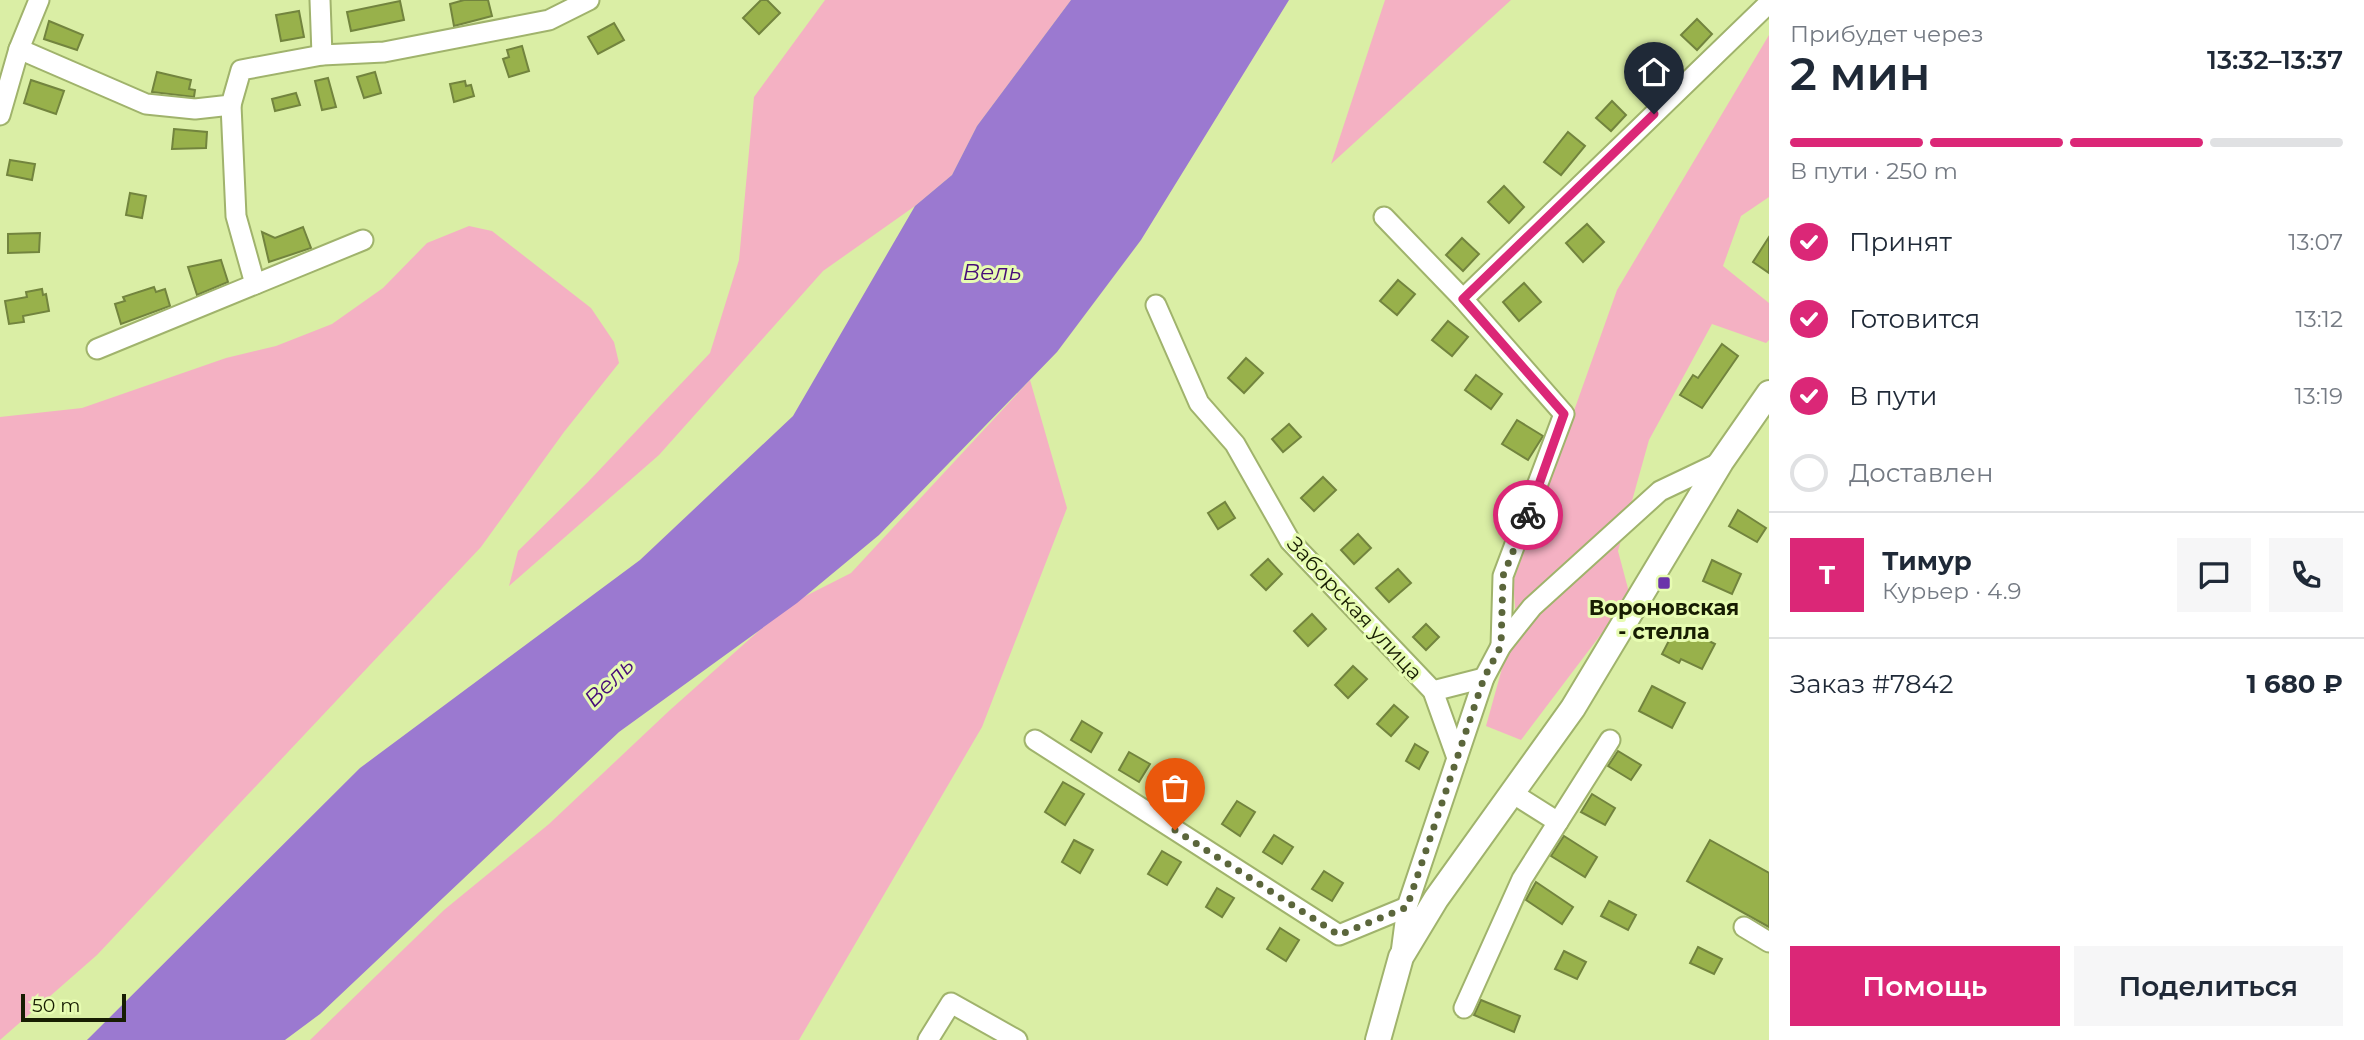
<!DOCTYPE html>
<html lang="ru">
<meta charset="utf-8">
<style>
:root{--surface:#fff;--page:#f6f6f7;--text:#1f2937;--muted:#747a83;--line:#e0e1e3;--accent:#db2777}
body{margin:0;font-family:Montserrat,sans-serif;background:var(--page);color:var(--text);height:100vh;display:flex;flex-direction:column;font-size:26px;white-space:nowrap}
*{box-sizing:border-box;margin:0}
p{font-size:23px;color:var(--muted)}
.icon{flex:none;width:38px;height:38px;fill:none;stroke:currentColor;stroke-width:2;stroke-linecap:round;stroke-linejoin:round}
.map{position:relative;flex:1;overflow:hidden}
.details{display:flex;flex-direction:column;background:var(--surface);width:595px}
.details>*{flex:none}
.scale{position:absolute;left:21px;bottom:18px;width:105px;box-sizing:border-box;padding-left:7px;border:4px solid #171d02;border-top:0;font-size:19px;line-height:24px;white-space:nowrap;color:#171d02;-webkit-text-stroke:5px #e7fcb2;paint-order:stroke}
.pin{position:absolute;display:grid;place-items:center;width:60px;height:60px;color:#fff;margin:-72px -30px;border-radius:50% 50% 50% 0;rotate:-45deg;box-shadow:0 0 7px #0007}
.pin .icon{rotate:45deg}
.courier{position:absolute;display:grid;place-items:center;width:70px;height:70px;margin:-35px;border:5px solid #db2777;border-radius:50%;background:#fff;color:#222;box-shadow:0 2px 9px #0007}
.summary em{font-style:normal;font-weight:600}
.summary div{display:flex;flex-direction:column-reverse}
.summary{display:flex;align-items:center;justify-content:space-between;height:119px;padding:0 21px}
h1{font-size:46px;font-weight:600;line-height:52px}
.bar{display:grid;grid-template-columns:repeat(4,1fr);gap:10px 7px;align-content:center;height:84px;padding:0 21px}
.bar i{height:9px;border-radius:5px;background:var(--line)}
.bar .active{background:var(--accent)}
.bar p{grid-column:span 4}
.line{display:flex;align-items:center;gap:18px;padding:0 21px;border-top:2px solid var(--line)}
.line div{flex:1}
.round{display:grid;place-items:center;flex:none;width:74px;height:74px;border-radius:0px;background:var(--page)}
ol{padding:0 21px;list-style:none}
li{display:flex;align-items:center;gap:21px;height:77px}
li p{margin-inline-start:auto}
li .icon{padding:7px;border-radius:50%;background:var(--accent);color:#fff;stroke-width:4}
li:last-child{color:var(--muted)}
li i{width:38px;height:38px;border:4px solid var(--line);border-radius:50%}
.action{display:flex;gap:14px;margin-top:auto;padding:14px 21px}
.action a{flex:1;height:80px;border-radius:0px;background:var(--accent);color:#fff;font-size:28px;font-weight:600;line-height:80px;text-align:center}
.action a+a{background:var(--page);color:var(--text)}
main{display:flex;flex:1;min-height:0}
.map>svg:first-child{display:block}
.green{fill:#f4b1c3}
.water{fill:#9b79d0}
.building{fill:#98b14b;stroke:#72843e;stroke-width:2}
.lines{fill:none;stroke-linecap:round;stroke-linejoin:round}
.minor-casing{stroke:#a0b36c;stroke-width:23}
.major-casing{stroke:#a0b36c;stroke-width:28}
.minor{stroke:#fff;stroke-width:19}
.major{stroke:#fff;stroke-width:24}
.done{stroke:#5b663b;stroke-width:7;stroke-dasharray:0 12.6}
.route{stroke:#db2777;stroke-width:9}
.poi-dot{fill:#6b33aa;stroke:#e7fcb2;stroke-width:2.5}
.labels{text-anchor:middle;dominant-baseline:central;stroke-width:6;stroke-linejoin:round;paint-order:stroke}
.poi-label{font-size:21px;font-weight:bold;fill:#171d02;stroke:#e7fcb2}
.street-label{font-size:21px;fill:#171d02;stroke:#e7fcb2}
.water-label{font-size:23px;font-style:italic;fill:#460c78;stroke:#e7fcb2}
</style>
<main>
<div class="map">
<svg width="1769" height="1040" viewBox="0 0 1769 1040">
<rect width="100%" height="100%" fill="#daeea5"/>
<g class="green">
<polygon points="825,0 1071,0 977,126 952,175 915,206 823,271 659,455 509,586 518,551 588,482 710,353 739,260 754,97"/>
<polygon points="1385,0 1511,0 1331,164"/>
<polygon points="1769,35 1769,197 1741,216 1723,266 1769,303 1769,340 1766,343 1712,324 1649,440 1618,551 1630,596 1521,740 1486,726 1516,618 1513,582 1617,290"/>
<polygon points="469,226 492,231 591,308 614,342 619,363 564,432 481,547 97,955 0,1040 0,417 82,408 226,358 276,346 332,324 383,288 427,243"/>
<polygon points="1030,380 1067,508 982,727 799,1040 310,1040 444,910 549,824 670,710 788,605 851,573"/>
</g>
<polygon class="water" points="1071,0 1289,0 1141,240 1057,352 879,535 797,603 619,732 320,1014 285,1040 87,1040 360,768 640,560 793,416 915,206 952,175 977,126"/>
<g class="building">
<polygon points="464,0 488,0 492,16 454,26 450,4"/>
<polygon points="761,0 767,0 780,13 759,34 743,18"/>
<polygon points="400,1 404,20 351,31 347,12"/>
<polygon points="299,11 304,37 281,41 276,15"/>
<polygon points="1697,19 1712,34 1697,50 1681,35"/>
<polygon points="49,21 83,35 77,50 44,39"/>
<polygon points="614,23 624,40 598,54 588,37"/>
<polygon points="522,46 529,71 509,77 503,59 509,57 507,50"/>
<polygon points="1643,55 1646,58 1649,55 1668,74 1644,97 1626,79 1632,73 1628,69"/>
<polygon points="157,72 191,80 189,89 195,90 194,97 152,92"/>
<polygon points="375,72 381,93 364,98 357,77"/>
<polygon points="328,78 336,107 322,110 315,81"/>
<polygon points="31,80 64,91 56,114 24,103"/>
<polygon points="465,81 466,86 471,85 474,96 454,102 450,84"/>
<polygon points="296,93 300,105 275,111 272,99"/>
<polygon points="1612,101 1626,115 1611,131 1596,118"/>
<polygon points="174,129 207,132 206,148 172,149"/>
<polygon points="1568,132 1585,146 1561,175 1544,162"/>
<polygon points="10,160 35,164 32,180 7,175"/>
<polygon points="1504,186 1524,207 1509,223 1488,202"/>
<polygon points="130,193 146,196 142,218 126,215"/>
<polygon points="1587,224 1604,242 1583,262 1566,243"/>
<polygon points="303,227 311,248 269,262 262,232 275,238"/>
<polygon points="40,233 39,252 8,253 8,234"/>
<polygon points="1769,237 1769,273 1753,262"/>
<polygon points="1462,238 1479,254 1463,271 1446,255"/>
<polygon points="221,260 228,282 197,295 188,267"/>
<polygon points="1398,280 1415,294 1397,315 1380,301"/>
<polygon points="1524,283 1541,302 1519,321 1503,302"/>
<polygon points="154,287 156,292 165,289 170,306 121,324 115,304 125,301 123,297"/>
<polygon points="42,289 43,295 46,294 49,311 23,316 24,322 9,324 5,301 27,297 26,292"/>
<polygon points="1448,321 1468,337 1452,356 1432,340"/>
<polygon points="1722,344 1738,356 1702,408 1680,395 1693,375 1698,378"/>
<polygon points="1246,358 1263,373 1244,393 1228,378"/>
<polygon points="1476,375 1502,394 1491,409 1465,390"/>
<polygon points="1517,420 1543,436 1528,460 1502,444"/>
<polygon points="1289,424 1301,437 1283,452 1272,439"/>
<polygon points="1323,477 1336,490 1314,511 1301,498"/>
<polygon points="1225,502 1235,518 1218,529 1208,513"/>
<polygon points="1738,510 1766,528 1757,542 1729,526"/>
<polygon points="1358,534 1371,548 1354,564 1341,550"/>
<polygon points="1268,559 1282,574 1266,590 1251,575"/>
<polygon points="1712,560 1741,574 1732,594 1703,581"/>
<polygon points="1398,569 1411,583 1389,602 1376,588"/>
<polygon points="1312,614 1326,629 1308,646 1294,631"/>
<polygon points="1426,624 1439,637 1426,650 1413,637"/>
<polygon points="1677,625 1715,644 1702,669 1681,659 1679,663 1662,654"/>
<polygon points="1353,666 1367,679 1348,698 1335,685"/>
<polygon points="1652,686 1685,703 1672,728 1639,711"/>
<polygon points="1394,705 1408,717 1391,736 1377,724"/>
<polygon points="1082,721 1102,733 1091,752 1071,740"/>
<polygon points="1415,744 1428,752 1419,769 1406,761"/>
<polygon points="1618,751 1641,765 1631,780 1608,766"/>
<polygon points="1129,752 1150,764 1139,782 1119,770"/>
<polygon points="1179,775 1201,788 1188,811 1166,798"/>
<polygon points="1063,782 1084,794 1065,825 1045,812"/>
<polygon points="1592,794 1615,808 1605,825 1581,812"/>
<polygon points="1237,801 1255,812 1240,836 1222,824"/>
<polygon points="1274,835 1293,847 1282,864 1263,852"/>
<polygon points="1564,836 1597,857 1585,877 1551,856"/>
<polygon points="1074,840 1093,850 1080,873 1062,862"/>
<polygon points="1710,840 1769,873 1769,927 1687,881"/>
<polygon points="1162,851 1181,862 1167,885 1148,874"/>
<polygon points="1324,871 1343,883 1332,901 1312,889"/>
<polygon points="1536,882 1573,907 1562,924 1526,900"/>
<polygon points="1217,888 1234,898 1222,917 1206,907"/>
<polygon points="1609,901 1636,915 1628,930 1601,916"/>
<polygon points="1280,928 1299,940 1286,961 1267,949"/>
<polygon points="1698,947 1722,959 1714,974 1690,963"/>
<polygon points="1564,951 1586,962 1577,979 1555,969"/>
<polygon points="1481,1000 1520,1016 1514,1032 1474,1015"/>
</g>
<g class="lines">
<defs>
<g id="minor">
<polyline points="320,0 322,55"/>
<polyline points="19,49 146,104 195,109 231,105 241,70 322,55 384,52 549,20 589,0"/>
<polyline points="231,105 236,216 255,284"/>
<polyline points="0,115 19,49 39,0"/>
<polyline points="1384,217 1463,299 1564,414 1503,576 1501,646"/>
<polyline points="1463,299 1769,3"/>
<polyline points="1156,305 1199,403 1235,444 1290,541 1433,691 1457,758"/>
<polyline points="97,349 363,240"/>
<polyline points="1433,691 1484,678"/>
<polyline points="1035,740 1339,935 1407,907"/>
<polyline points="1512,793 1558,822"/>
<polyline points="1744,927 1769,942"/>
<polyline points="1401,953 1407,907 1484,678 1501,646 1532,607 1660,491 1721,462"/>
<polyline points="1464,1008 1522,879 1610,740"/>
<polyline points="928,1040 951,1003 1017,1040"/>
</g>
<polyline id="major" points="1378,1040 1401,957 1436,899 1573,708 1721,462 1769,393"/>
</defs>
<use href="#minor" class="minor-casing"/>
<use href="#major" class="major-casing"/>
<use href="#minor" class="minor"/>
<use href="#major" class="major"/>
</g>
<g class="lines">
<polyline class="done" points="1175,830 1339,935 1407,907 1484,678 1501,646 1503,576 1528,515"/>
<polyline class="route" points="1528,515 1564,414 1463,299 1654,114"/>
</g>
<rect class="poi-dot" x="1657" y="576" width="14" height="14" rx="3.5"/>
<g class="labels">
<g class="poi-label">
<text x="1664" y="607">Вороновская<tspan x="1664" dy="24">- стелла</tspan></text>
</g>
<g class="street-label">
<text transform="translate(1355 608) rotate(47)">Заборская улица</text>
</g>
<g class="water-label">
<text x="992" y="272">Вель</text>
<text transform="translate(609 682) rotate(-45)">Вель</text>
</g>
</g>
</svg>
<div class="scale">50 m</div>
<div class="pin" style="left:1175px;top:830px;background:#ea580c"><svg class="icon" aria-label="bag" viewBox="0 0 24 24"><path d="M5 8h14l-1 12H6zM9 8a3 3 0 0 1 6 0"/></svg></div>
<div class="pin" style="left:1654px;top:114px;background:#1f2937"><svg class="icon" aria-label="home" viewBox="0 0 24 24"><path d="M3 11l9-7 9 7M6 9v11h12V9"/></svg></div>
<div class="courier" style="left:1528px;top:515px"><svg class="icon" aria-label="bike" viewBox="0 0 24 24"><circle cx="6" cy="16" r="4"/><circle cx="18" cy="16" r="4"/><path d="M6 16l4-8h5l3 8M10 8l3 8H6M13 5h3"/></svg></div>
</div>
<section class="details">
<div class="summary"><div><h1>2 мин</h1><p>Прибудет через</p></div><em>13:32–13:37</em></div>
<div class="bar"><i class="active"></i><i class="active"></i><i class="active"></i><i></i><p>В пути · 250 m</p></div>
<ol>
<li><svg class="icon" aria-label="check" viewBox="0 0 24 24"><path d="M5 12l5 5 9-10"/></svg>Принят<p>13:07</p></li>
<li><svg class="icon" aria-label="check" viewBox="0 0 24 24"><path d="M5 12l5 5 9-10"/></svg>Готовится<p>13:12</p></li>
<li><svg class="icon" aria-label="check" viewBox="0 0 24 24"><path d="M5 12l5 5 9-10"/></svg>В пути<p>13:19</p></li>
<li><i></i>Доставлен</li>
</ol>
<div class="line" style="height:126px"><b class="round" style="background:var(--accent);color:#fff">Т</b><div><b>Тимур</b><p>Курьер · 4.9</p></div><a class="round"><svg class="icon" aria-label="chat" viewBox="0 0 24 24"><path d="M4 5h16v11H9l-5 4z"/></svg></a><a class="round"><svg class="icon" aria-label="phone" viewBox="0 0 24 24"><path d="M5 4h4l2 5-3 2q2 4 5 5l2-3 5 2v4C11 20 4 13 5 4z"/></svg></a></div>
<div class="line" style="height:91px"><div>Заказ #7842</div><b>1 680 ₽</b></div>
<div class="action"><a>Помощь</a><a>Поделиться</a></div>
</section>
</main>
